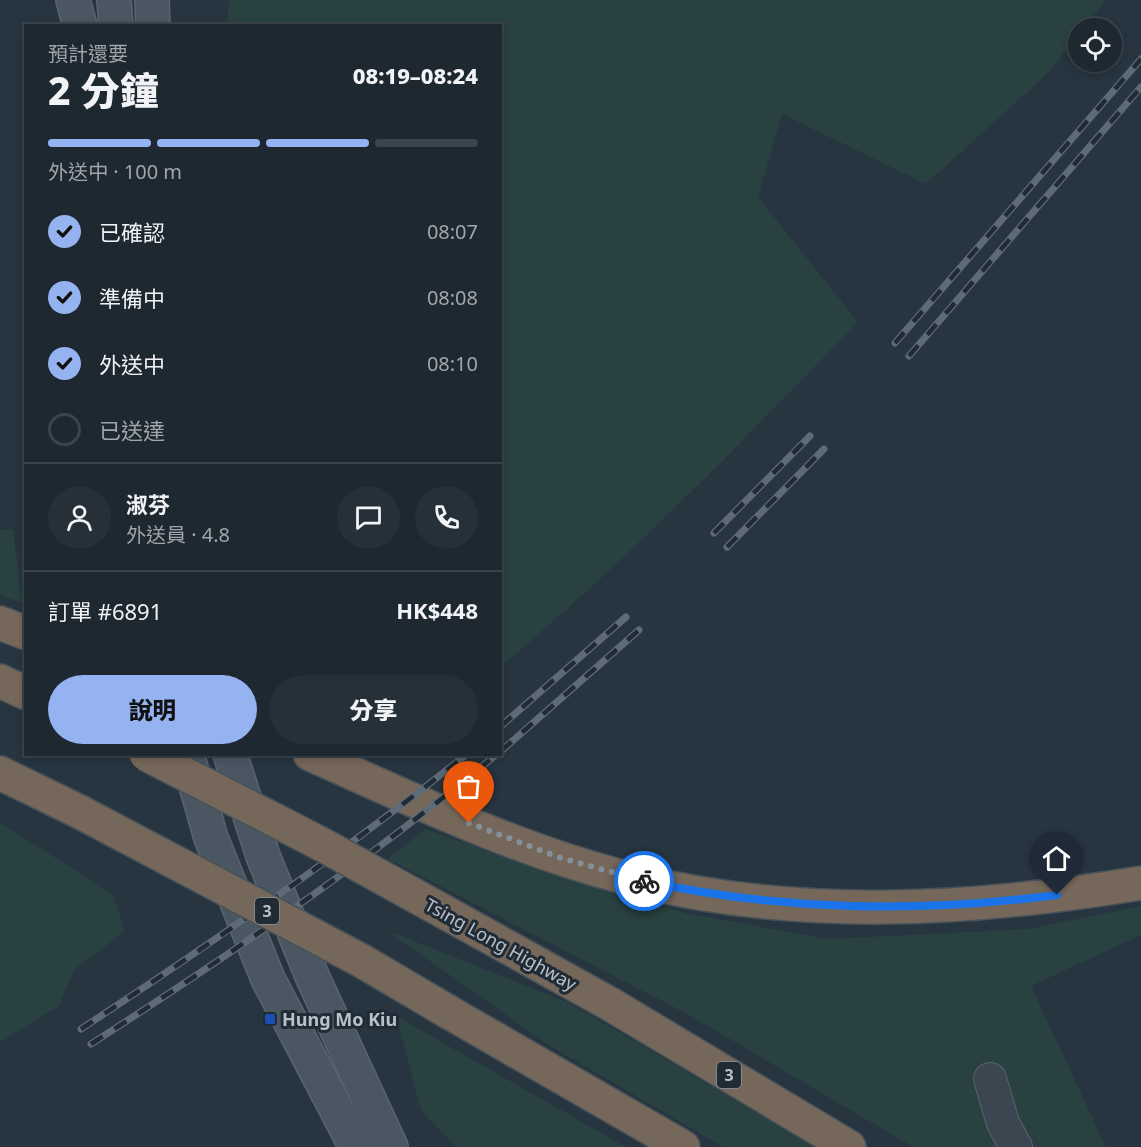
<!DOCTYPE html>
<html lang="zh-TW">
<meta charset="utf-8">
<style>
:root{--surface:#1d2830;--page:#253038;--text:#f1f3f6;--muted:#a0a6ab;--line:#3b444c;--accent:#95b2f1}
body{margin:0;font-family:"Noto Sans","Noto Sans TC",sans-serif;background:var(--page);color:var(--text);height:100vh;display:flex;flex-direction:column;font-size:22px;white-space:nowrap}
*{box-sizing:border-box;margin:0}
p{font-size:20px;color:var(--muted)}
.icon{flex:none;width:33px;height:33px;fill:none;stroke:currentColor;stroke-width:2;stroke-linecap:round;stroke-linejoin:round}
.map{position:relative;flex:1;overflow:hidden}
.details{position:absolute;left:24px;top:24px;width:478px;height:732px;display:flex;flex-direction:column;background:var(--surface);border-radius:0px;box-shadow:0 3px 9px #0003,0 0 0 2px var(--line)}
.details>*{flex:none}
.controls{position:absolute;left:1068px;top:18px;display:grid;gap:12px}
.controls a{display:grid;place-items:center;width:54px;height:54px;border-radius:50%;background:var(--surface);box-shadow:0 3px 9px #0003,0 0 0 2px var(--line);font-size:30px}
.pin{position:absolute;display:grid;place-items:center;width:51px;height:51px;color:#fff;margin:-62px -26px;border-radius:50% 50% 50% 0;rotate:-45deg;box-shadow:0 0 6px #0007}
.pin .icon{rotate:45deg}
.courier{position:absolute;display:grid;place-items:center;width:60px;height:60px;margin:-30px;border:4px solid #1a73e8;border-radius:50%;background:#fff;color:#222;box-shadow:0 2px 8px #0007}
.headline em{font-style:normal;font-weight:800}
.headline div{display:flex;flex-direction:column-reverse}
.headline{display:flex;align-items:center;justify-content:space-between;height:102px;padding:0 24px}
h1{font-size:39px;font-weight:800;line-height:45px}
.bar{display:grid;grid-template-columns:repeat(4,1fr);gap:9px 6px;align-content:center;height:72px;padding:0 24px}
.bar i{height:8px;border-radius:4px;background:var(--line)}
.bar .on{background:var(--accent)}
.bar p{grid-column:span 4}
.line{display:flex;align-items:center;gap:15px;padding:0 24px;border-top:2px solid var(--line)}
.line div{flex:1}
.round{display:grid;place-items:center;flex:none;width:63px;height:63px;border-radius:32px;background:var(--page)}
ol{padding:0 24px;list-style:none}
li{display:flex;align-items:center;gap:18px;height:66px}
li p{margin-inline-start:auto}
li .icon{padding:6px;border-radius:50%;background:var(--accent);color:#111;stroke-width:4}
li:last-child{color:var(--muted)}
li i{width:33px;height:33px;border:3px solid var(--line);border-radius:50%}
.cta{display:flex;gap:12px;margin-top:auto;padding:12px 24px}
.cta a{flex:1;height:69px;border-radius:36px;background:var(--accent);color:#111;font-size:24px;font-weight:800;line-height:69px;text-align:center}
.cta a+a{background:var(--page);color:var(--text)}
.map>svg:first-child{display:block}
.green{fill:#294140}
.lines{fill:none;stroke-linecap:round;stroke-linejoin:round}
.street-casing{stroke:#59646d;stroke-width:34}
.secondary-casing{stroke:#59646d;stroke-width:36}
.highway-casing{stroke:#46515a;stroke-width:36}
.street{stroke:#3b4650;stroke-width:32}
.secondary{stroke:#4a5662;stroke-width:33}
.highway{stroke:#756759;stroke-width:33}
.rail-casing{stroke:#5e6b76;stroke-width:7}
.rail{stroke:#202b35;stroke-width:4.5;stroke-dasharray:14;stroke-linecap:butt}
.highway-bridge-casing{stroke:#46515a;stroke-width:36;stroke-linecap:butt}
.highway-bridge{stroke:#756759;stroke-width:33}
.done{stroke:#85909a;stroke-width:6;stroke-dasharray:0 10.8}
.route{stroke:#1a73e8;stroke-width:8}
.transit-dot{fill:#1a4fb4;stroke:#202b35;stroke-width:2}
.labels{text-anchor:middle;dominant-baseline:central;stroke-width:6;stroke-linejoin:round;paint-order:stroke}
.shield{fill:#202b35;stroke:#8a949d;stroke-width:1.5}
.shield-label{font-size:16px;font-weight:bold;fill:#b8c1ca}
.street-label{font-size:18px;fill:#b8c1ca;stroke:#202b35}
.poi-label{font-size:18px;font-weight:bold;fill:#b8c1ca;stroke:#202b35;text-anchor:start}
</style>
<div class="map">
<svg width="1141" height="1147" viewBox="0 0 1141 1147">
<rect width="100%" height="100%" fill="#273540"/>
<g class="green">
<path d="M 229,0 L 1106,0 L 1083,28 L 1078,28 L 1078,34 L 1047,74 L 926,184 L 782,114 L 758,197 L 858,322 C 743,441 628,560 501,666 L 501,26 L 227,25 Z"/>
<polygon points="13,529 22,603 0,595 0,530"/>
<polygon points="0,823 113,894 125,931 74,970 59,1006 0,1042"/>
<polygon points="425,829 546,871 685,913 827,939 1028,929 1141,906 1141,935 1031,986 1106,1147 913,1147 691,1016 388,859"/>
<polygon points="386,930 569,1003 816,1147 723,1147 547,1044"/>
<polygon points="396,1016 626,1147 456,1147 421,1110"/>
</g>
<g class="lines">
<defs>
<polyline id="street" points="990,1079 1003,1123 1016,1147"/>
<g id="secondary">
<polyline points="73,0 80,26"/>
<polyline points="114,0 116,26"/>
<polyline points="152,0 153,26"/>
<polyline points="187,754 211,838 268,979 356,1147"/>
<polyline points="230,754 263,856 312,976 391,1147"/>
</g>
<g id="highway">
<polyline points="0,623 26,633"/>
<polyline points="0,681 26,693"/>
<path d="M 310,754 C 413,800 517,850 627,878 C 795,921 971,911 1141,883"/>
<polyline points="0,773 80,812"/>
<polyline points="430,904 610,1004 849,1147"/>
<polyline points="452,1014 683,1147"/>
</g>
</defs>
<use href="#street" class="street-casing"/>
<use href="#secondary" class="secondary-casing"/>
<use href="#highway" class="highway-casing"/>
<use href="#street" class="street"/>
<use href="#secondary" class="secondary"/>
<use href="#highway" class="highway"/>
<defs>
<g id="rail">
<polyline points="895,343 1141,59"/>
<polyline points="909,356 1141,87"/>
<polyline points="714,533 810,436"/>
<polyline points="727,547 824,449"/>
<polyline points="501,726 626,617"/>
<polyline points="501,751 639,630"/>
<path d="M 81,1029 C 214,942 343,853 467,754"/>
<path d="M 91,1044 C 231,954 368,861 497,754"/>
</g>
</defs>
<use href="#rail" class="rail-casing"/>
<use href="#rail" class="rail"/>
<defs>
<g id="highway-bridge">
<polyline points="146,754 323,845 430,904"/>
<polyline points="80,812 362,961 452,1014"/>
</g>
</defs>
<use href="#highway-bridge" class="highway-bridge-casing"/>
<use href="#highway-bridge" class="highway-bridge"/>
</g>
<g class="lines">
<polyline class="done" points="469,823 561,858 644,881"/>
<path class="route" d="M 644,881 C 782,911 917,913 1057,895"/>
</g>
<rect class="transit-dot" x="264" y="1013" width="12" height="12" rx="3"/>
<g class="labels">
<g class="shield">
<rect x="255" y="898" width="24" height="26" rx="4.5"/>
<rect x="717" y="1062" width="24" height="26" rx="4.5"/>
</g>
<g class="shield-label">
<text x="267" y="911">3</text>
<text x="729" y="1075">3</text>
</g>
<g class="street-label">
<text transform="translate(501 944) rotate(29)">Tsing Long Highway</text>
</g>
<g class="poi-label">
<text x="282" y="1019">Hung Mo Kiu</text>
</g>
</g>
</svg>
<div class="controls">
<a><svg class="icon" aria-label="locate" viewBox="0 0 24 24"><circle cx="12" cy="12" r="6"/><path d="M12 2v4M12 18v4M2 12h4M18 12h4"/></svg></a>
</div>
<div class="pin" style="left:469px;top:823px;background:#ea580c"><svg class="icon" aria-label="bag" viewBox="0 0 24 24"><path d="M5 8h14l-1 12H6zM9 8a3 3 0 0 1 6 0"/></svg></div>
<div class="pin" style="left:1057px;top:895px;background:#1f2937"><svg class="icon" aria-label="home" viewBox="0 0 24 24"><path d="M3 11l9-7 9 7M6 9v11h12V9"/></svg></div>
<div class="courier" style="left:644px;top:881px"><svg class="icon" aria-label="bike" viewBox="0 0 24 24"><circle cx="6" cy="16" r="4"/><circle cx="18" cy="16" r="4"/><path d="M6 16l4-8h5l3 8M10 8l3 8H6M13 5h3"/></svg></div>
<section class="details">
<div class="headline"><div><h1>2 分鐘</h1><p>預計還要</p></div><em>08:19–08:24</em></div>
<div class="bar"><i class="on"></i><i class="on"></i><i class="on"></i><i></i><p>外送中 · 100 m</p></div>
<ol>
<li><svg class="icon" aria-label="check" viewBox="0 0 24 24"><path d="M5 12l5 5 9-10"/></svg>已確認<p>08:07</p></li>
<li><svg class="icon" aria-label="check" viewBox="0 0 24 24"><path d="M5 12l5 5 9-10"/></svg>準備中<p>08:08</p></li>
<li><svg class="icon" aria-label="check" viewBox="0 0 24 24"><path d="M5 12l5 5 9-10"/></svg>外送中<p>08:10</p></li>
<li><i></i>已送達</li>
</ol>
<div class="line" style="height:108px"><a class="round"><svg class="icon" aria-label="person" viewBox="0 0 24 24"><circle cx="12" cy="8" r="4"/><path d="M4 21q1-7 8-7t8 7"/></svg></a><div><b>淑芬</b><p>外送員 · 4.8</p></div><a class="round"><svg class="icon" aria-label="chat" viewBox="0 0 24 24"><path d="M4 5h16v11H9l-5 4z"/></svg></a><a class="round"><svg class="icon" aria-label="phone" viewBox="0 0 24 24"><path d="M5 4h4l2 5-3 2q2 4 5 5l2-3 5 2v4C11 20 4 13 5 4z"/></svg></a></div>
<div class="line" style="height:78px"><div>訂單 #6891</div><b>HK$448</b></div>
<div class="cta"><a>說明</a><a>分享</a></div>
</section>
</div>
